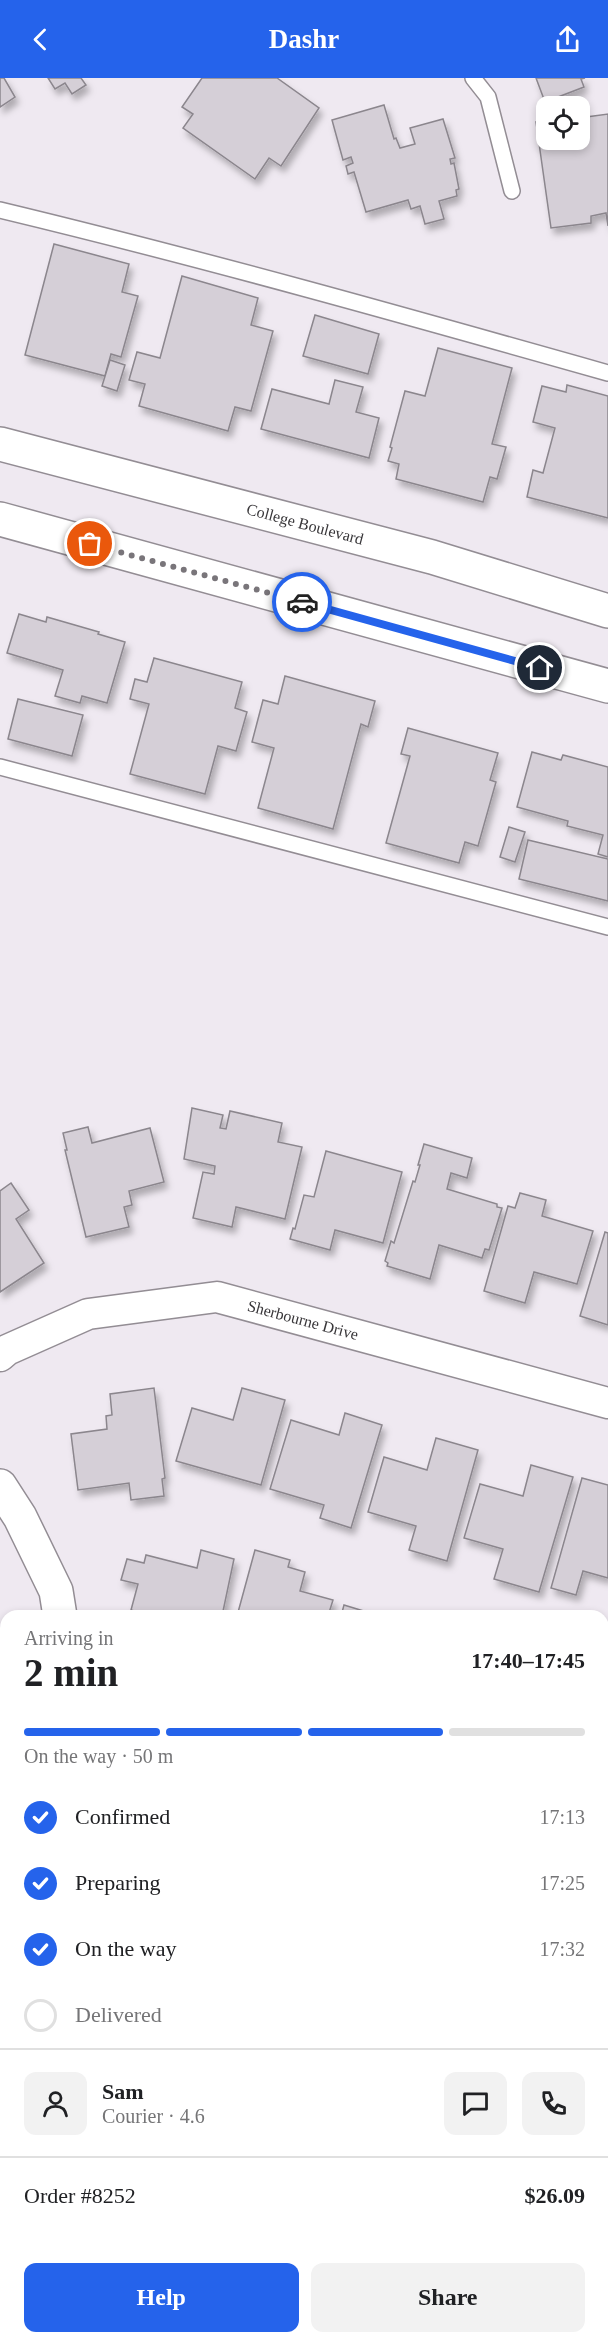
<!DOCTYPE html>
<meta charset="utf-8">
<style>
:root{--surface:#fff;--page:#f2f2f2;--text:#202124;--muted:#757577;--line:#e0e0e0;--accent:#2563eb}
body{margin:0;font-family:"Times New Roman",serif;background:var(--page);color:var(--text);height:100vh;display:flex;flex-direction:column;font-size:22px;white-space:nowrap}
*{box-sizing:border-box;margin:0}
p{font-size:20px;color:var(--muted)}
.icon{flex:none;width:33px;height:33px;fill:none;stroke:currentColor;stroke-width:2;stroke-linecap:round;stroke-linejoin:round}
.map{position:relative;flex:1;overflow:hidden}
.details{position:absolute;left:0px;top:1532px;width:609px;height:734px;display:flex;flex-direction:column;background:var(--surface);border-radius:18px 18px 0 0;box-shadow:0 3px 9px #0003}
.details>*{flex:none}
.buttons{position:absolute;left:536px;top:18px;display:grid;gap:12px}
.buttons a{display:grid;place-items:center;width:54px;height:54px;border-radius:12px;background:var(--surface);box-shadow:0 3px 9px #0003;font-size:30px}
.pin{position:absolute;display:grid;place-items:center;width:51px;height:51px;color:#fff;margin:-26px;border:3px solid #fff;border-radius:50%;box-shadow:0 2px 6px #0007}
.courier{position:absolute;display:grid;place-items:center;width:60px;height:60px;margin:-30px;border:4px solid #2563eb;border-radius:50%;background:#fff;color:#222;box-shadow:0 2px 8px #0007}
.overview em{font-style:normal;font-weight:600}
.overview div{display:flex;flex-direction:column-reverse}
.overview{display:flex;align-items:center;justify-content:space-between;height:102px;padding:0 24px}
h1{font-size:39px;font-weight:600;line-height:45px}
.bar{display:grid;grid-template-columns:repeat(4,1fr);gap:9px 6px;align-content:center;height:72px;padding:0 24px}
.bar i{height:8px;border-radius:4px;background:var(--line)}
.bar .current{background:var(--accent)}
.bar p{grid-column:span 4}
.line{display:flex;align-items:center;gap:15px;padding:0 24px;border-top:2px solid var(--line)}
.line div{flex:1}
.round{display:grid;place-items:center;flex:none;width:63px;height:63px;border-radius:12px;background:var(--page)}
ol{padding:0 24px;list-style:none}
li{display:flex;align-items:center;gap:18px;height:66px}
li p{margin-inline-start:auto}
li .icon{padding:6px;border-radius:50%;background:var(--accent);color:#fff;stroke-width:4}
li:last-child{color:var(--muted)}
li i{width:33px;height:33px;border:3px solid var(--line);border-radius:50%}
.button{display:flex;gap:12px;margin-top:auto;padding:12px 24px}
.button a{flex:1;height:69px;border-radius:12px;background:var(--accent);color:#fff;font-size:24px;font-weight:600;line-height:69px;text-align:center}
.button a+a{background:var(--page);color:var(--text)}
header{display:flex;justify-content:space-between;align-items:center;height:78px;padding:0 24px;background:var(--accent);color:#fff;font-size:27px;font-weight:600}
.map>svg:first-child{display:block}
.building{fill:#d5cfd7;stroke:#8b868d;stroke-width:1.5;filter:url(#shadow)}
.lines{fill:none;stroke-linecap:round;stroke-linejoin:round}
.lane-casing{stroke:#938d94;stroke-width:18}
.street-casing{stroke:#938d94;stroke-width:33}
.secondary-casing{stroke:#938d94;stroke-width:36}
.primary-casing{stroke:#938d94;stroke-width:36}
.lane{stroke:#fff;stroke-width:15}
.street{stroke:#fff;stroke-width:30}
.secondary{stroke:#fff;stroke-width:33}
.primary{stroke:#fff;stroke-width:33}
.done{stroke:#79757a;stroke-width:6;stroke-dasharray:0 10.8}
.route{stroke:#2563eb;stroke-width:8}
.labels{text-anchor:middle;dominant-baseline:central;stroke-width:4.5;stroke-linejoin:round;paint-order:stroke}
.street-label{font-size:16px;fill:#39373a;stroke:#fff}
</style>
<header><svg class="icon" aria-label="back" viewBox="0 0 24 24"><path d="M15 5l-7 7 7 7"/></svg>Dashr<svg class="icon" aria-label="share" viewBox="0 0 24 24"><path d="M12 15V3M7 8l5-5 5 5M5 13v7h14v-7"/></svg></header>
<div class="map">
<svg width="608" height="2264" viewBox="0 0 608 2264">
<defs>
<filter id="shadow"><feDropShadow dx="3.5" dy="6" stdDeviation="3" flood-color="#0004"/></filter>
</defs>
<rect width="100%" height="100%" fill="#efe9f1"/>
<g class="building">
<polygon points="0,0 4,0 15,19 0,29"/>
<polygon points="48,0 81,0 86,7 72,16 65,5 55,11"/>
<polygon points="202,0 277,0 319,30 281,88 269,80 255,101 183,50 193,36 182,29"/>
<polygon points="536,0 585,0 581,1 584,9 545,24"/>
<polygon points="384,27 394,61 396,60 400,70 415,66 410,50 443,41 455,80 450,81 451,86 454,85 459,111 456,112 457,118 439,123 444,141 425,146 420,128 411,131 408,122 366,134 354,94 348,96 346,88 353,85 351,79 343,82 332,42"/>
<polygon points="608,36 608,148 606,135 591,138 591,145 551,150 536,44 546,43 546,62 579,62 579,40"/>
<polygon points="54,166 129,186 122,214 138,218 121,279 111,276 105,298 25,277"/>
<polygon points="182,198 258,220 251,247 273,253 251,333 235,329 228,353 139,328 145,306 129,302 137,274 160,280"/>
<polygon points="315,237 379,256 368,296 303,278"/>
<polygon points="438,270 512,290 492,366 506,369 497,401 490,399 483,424 396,401 399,386 388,383 392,370 390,369 405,313 425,318"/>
<polygon points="110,282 125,287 117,313 102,308"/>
<polygon points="335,302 363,309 356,334 379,340 369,380 261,351 272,311 329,326"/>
<polygon points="567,307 608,318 608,440 527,419 533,392 543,395 555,350 533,344 542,308 566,314"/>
<polygon points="19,536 46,544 47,539 99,554 98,556 125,564 107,625 82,618 80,625 55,618 63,592 7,575"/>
<polygon points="154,580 242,604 235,630 247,634 236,673 218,668 205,716 130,696 149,626 130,621 135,601 147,604"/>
<polygon points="285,598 375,623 368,649 361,646 333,751 258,730 274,670 252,664 263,622 278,626"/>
<polygon points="18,621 83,637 72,678 8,661"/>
<polygon points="408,650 498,675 490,702 496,704 478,768 465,764 459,785 386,765 410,678 401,676"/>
<polygon points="532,674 561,682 563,677 608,689 608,779 598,776 603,757 567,748 568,743 517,729"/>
<polygon points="509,749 525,754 515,784 500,779"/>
<polygon points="528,762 608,781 608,823 519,801"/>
<polygon points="192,1030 223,1037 220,1050 226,1051 230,1033 282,1045 278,1064 302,1069 285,1141 236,1129 232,1149 193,1140 203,1094 214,1096 215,1088 184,1081"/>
<polygon points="88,1049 92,1065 150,1050 164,1104 129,1113 132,1127 124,1129 129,1149 86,1159 65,1072 67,1072 63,1055"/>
<polygon points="424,1066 472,1080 467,1100 451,1095 447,1111 497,1126 497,1129 502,1130 489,1172 485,1171 482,1180 439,1167 430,1201 387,1188 388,1185 385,1183 391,1163 394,1165 413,1103 415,1104 420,1087 418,1087"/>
<polygon points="326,1073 402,1094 383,1165 335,1152 330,1172 290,1161 293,1150 295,1151 304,1117 314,1119"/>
<polygon points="11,1105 29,1132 16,1141 44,1185 0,1214 0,1113"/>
<polygon points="520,1115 546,1122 542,1138 593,1153 577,1206 534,1194 525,1225 484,1213 508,1128 515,1130"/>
<polygon points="605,1154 608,1155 608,1247 580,1238"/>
<polygon points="154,1310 165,1400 162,1401 164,1418 131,1422 129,1405 78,1412 71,1356 107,1351 106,1338 112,1337 110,1316"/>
<polygon points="242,1310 285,1322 261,1407 176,1383 192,1330 233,1342"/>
<polygon points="345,1335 382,1347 351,1450 320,1440 324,1427 270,1411 291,1342 339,1357"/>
<polygon points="436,1360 478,1372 447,1483 409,1472 416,1448 368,1434 384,1379 427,1392"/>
<polygon points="531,1387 573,1399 539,1514 494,1501 503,1471 464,1460 480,1406 523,1418"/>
<polygon points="582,1400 608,1407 608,1500 583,1493 576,1517 551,1510"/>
<polygon points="201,1472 234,1481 222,1538 150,1538 131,1532 138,1506 121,1502 127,1481 144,1485 146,1477 197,1490"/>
<polygon points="255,1472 290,1482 288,1489 305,1494 300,1513 333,1522 328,1538 237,1538"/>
<polygon points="344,1527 380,1538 341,1538"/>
<polygon points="603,1604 608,1605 608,1644 603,1669"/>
<polygon points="608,1873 608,1975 603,1974 603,1874 607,1875"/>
<polygon points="0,2036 6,2040 6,2118 0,2114"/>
<polygon points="372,2259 484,2259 481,2264 369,2264"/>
</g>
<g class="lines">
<defs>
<g id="lane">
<polyline points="473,0 488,19 512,113"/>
<path d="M 0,132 C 204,181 406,238 608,295"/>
<polyline points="0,689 608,849"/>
</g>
<g id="street">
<polyline points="0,1278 7,1272 88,1236 217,1219 608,1325"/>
<polyline points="603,1771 608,1772"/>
<polyline points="0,2224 6,2229"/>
<polyline points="46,2259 53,2264"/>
<polyline points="210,2264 214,2259"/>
</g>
<g id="secondary">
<polyline points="0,1408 20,1439 56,1513 60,1538"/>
<polyline points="0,1808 6,1800"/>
</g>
<g id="primary">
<polyline points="0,366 432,479 608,533"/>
<polyline points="0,441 608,608"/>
</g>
</defs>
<use href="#lane" class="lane-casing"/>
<use href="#street" class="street-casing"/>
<use href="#secondary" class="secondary-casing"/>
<use href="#primary" class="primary-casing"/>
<use href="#lane" class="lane"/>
<use href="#street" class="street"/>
<use href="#secondary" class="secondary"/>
<use href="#primary" class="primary"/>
</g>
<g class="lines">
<polyline class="done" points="90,466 302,524"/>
<polyline class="route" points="302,524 540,590"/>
</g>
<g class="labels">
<g class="street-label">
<text transform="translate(305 446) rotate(15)">College Boulevard</text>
<text transform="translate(303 1242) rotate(15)">Sherbourne Drive</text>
</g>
</g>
</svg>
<div class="buttons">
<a><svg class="icon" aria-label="locate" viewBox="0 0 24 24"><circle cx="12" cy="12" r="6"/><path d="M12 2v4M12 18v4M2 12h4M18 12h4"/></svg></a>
</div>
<div class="pin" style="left:90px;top:466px;background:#ea580c"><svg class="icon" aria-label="bag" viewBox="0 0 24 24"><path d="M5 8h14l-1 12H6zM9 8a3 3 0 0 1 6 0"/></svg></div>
<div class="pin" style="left:540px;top:590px;background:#1f2937"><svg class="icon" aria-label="home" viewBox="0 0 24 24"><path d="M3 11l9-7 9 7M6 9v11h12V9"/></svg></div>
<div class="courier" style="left:302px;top:524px"><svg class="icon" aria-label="car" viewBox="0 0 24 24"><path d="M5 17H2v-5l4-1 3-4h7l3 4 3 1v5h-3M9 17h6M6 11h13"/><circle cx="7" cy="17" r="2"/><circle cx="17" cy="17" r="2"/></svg></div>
<section class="details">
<div class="overview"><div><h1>2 min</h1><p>Arriving in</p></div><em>17:40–17:45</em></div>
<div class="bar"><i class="current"></i><i class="current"></i><i class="current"></i><i></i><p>On the way · 50 m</p></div>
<ol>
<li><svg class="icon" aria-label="check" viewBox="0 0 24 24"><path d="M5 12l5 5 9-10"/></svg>Confirmed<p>17:13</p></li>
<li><svg class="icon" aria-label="check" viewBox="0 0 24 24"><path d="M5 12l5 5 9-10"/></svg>Preparing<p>17:25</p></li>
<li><svg class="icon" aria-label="check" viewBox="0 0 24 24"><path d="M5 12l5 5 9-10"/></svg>On the way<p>17:32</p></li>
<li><i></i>Delivered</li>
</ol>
<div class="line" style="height:108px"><a class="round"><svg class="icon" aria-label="person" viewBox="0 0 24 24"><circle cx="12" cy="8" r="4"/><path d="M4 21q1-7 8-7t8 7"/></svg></a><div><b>Sam</b><p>Courier · 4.6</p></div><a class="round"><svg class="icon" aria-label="chat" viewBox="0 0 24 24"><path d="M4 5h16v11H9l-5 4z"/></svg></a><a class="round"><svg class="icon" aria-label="phone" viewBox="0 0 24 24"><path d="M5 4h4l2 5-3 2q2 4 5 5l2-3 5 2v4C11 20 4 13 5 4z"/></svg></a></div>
<div class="line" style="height:78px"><div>Order #8252</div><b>$26.09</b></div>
<div class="button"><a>Help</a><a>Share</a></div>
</section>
</div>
